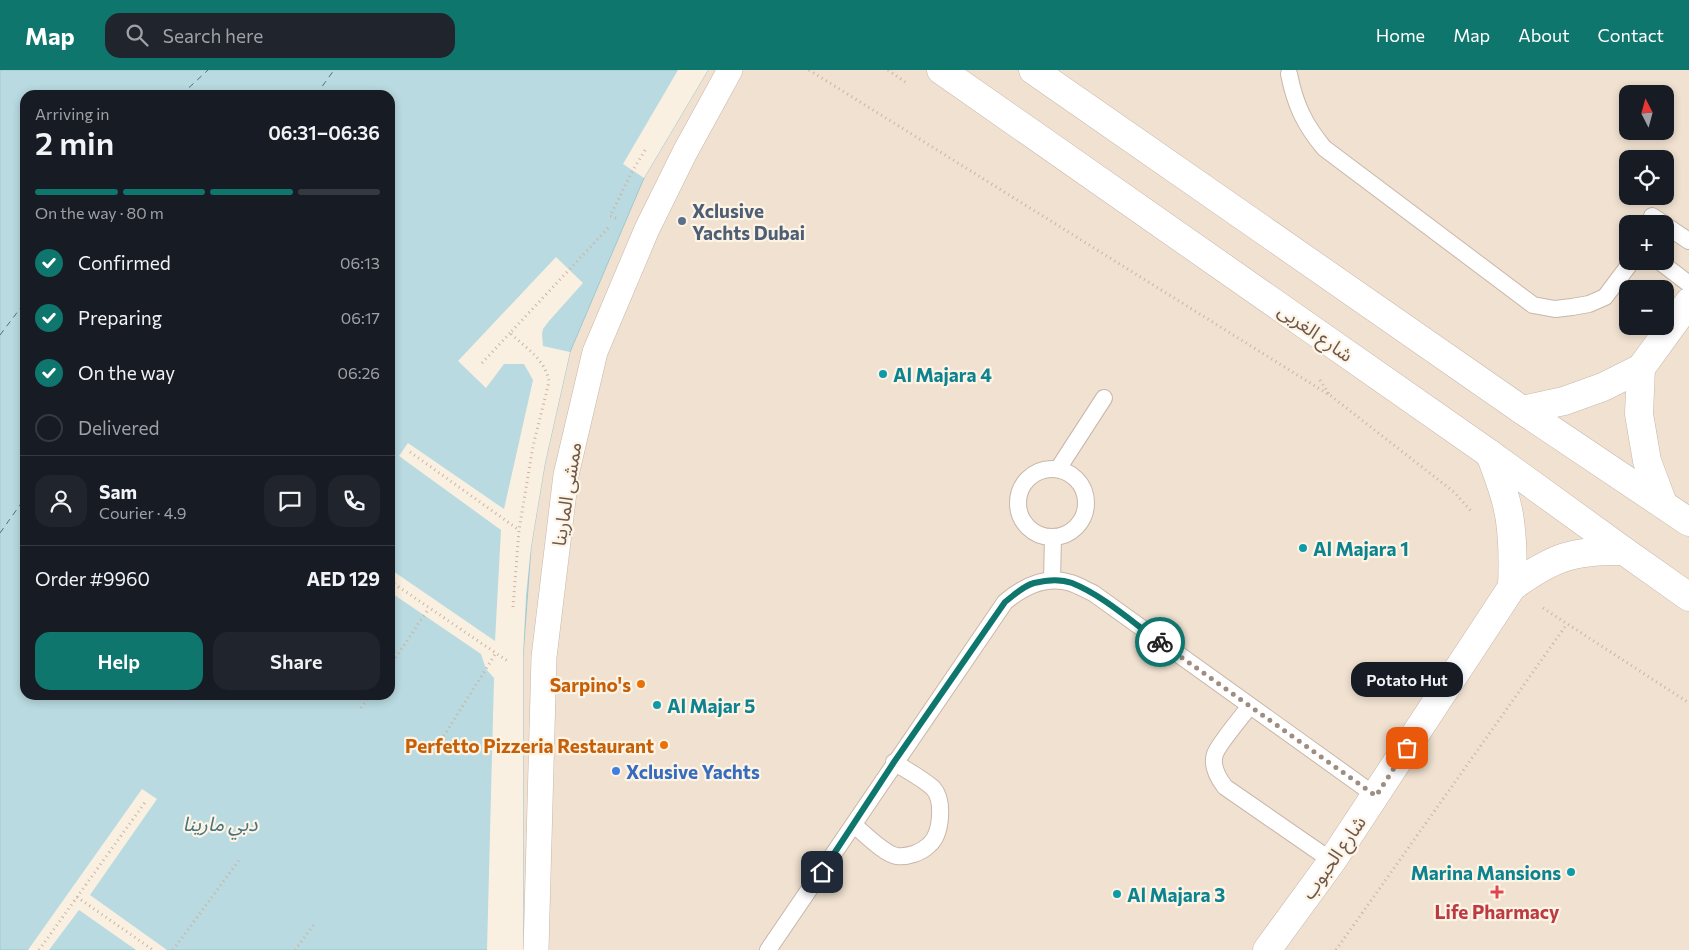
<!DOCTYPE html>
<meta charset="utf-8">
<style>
:root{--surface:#171b24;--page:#20242c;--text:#f1f3f6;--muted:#9ea1a6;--line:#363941;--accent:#0f766e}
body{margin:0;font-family:Commissioner,"Noto Sans Arabic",sans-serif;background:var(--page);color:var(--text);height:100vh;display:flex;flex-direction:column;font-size:19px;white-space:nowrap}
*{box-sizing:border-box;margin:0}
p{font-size:16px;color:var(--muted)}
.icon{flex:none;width:28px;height:28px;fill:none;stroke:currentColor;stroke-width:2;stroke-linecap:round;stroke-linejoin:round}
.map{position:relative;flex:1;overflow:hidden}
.panel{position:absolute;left:20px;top:20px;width:375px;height:610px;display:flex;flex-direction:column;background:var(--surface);border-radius:15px;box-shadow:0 2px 8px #0003}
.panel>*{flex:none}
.needle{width:32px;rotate:354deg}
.tools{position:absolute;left:1619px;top:15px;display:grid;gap:10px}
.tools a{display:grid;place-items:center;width:55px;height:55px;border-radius:10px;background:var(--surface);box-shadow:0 2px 8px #0003;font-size:25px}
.pin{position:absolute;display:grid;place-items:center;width:42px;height:42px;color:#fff;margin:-21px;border-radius:10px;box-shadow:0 2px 8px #0006}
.courier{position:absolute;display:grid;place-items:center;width:50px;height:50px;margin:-25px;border:4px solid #0f766e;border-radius:50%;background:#fff;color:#222;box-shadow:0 1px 6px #0007}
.bubble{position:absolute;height:35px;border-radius:15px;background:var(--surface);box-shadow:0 2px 8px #0003;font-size:16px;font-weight:600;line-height:35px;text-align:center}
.headline em{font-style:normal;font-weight:600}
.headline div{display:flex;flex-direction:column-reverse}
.headline{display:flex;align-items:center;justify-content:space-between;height:85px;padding:0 15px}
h1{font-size:32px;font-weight:600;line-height:38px}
.bar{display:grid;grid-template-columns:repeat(4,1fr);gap:8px 5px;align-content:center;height:60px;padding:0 15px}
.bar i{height:6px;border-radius:4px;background:var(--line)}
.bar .active{background:var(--accent)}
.bar p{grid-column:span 4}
.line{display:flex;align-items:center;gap:12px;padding:0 15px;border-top:1px solid var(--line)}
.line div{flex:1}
.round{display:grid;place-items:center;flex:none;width:52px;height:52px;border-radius:15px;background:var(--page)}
ol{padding:0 15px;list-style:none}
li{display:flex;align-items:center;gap:15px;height:55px}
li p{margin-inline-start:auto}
li .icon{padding:5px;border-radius:50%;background:var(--accent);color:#fff;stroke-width:4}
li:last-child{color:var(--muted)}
li i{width:28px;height:28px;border:2px solid var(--line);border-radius:50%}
.button{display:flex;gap:10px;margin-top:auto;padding:10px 15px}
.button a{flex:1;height:58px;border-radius:15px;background:var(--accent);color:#fff;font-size:20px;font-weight:600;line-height:58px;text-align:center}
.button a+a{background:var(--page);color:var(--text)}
header{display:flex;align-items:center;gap:30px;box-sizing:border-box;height:70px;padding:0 25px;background:var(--accent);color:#fff}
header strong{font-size:24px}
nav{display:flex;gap:28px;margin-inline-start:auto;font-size:18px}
.search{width:350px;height:45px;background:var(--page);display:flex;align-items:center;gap:12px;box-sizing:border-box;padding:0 18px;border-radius:15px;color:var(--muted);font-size:19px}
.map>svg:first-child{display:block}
.residential{fill:#f0e1d0;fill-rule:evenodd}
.water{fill:#b8dae0;stroke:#9fc8d0;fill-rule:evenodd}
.pier{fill:#f9f0e1}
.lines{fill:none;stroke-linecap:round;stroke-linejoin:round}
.ferry{stroke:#47747f;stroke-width:1;stroke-dasharray:6 5;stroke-linecap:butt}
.service-casing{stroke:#c8b7aa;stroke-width:18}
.pedestrian-casing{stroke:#c8b7aa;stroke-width:26}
.minor-casing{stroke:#c8b7aa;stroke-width:29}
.path{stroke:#cfb29f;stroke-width:3;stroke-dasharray:1 4;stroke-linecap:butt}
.service{stroke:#fff;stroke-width:16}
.pedestrian{stroke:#fff;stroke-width:25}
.minor{stroke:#fff;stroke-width:28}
.done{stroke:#9e8d80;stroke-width:5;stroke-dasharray:0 9}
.route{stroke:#0f766e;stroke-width:6}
.service-dot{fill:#5c6f8a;stroke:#fdf4e6;stroke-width:2}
.culture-dot{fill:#0f9aa8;stroke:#fdf4e6;stroke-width:2}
.food-dot{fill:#e8710a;stroke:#fdf4e6;stroke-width:2}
.shop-dot{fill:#3f7fe0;stroke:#fdf4e6;stroke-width:2}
.health-dot{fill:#e0444e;stroke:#fdf4e6;stroke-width:2}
.labels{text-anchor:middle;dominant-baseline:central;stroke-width:4.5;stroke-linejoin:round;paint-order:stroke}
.service-label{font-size:19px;font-weight:bold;fill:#4e5e75;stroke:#fdf4e6;text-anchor:start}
.street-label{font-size:19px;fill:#6d574b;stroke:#fdf4e6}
.culture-label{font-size:19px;font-weight:bold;fill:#0d838f;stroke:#fdf4e6;text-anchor:start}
.food-label{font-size:19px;font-weight:bold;fill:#c56008;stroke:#fdf4e6;text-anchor:end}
.shop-label{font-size:19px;font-weight:bold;fill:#366cbe;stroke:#fdf4e6;text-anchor:start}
.health-label{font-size:19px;font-weight:bold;fill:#be3a42;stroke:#fdf4e6}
.water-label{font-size:20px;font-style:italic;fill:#47747f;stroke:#fdf4e6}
</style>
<header>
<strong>Map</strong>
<div class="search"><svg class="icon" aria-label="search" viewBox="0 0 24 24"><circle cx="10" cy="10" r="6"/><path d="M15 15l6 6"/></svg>Search here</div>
<nav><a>Home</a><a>Map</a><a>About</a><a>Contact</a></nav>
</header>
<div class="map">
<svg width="1689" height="880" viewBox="0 0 1689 880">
<rect width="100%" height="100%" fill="#f9f0e1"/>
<path class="residential" d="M 0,0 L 1689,0 L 1689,880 L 0,880 ZM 1628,24 L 1665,24 L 1665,61 L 1628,61 ZM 25,25 L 390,25 L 390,625 L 25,625 ZM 1628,89 L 1665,89 L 1665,126 L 1628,126 ZM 1628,154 L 1665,154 L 1665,191 L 1628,191 ZM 1628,219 L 1665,219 L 1665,256 L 1628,256 Z"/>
<path class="water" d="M 0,0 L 708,0 L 644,108 L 570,282 L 545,393 L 531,477 L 523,586 L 523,880 L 0,880 ZM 25,25 L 390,25 L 390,625 L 25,625 Z"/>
<g class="pier">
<polygon points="678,0 708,0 644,108 623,94"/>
<polygon points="556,187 583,213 549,251 543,259 542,264 543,276 570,282 545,393 531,477 526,525 523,586 523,880 487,880 494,608 486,599 481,584 390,522 390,499 495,571 501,460 399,386 408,373 504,439 533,310 524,294 504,294 486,318 458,291"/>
<polygon points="142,719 157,729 90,825 167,880 136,880 79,840 49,880 28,880"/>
</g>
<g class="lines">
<g class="ferry">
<polyline points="181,25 208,0"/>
<polyline points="316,25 334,0"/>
<polyline points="0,265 25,232"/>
<polyline points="0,463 25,428"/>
</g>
<defs>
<g id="service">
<path d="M 1289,4 C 1295,34 1304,54 1324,78 L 1533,235 L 1555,239 L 1572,237 L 1589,234 L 1605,227 L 1632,191"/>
<polyline points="1652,146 1664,154"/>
<polyline points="1665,155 1689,171"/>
<polyline points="1659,191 1689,214"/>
<circle cx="1052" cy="433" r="34"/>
<polyline points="1058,399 1104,328"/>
<polyline points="1052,510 1053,467"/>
<path d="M 1250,636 C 1242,646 1218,675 1215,684 C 1211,696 1218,708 1225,717 L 1332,791"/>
<path d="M 854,755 C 864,763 884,784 897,786 C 908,787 921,783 929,775 C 942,764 944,730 933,718 C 922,708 906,700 894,692"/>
<path d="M 768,880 L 1005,532 C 1024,516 1046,505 1071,513 C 1078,515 1086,520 1093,523 L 1376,726"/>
</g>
<polyline id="pedestrian" points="536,880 544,587 566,405 595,282 647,159 685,82 730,0"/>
<g id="minor">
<polyline points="941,0 1490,384 1624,481 1689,527"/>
<polyline points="1033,0 1522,340 1689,452"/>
<polyline points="1641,298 1639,344 1647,391 1663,434"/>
<polyline points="1522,340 1564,331 1603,317 1641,298 1689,232"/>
<path d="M 1490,384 C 1498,406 1507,428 1510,451 C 1513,473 1513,495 1512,517"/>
<path d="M 1267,880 L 1332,791 L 1512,517 C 1553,487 1573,480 1624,481"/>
</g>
</defs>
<use href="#service" class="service-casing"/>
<use href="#pedestrian" class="pedestrian-casing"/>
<use href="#minor" class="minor-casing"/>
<g class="path">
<polyline points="809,0 1331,326 1454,422 1471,441"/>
<polyline points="888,0 908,14"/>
<polyline points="616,148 610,146 633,100 647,77"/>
<polyline points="482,293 510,263"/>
<polyline points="1320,310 1329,324"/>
<polyline points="410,382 519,460"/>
<polyline points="390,511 509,592"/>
<path d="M 513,537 L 519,460 L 533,376 L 549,312 C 546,290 526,278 510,263 L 610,156"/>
<polyline points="1543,538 1689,633"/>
<polyline points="390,596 429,538"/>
<polyline points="361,638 370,625"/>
<polyline points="433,683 496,583"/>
<polyline points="77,827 153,880"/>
<polyline points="39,880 146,731"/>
<polyline points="173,880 240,789"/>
<polyline points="295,880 315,853"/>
<polyline points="1336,880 1567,554"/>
</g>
<use href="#service" class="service"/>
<use href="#pedestrian" class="pedestrian"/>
<use href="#minor" class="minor"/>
</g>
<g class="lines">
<polyline class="done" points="1160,572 1376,726 1407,678"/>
<path class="route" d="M 822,802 L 894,692 L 1005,532 C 1014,525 1023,516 1034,513 C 1046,510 1061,509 1072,513 C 1104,526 1132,552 1160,572"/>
</g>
<circle class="service-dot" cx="682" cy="151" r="5"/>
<g class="culture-dot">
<circle cx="883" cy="304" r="5"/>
<circle cx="1303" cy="478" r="5"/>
<circle cx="657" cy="635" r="5"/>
<circle cx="1571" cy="802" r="5"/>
<circle cx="1117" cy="824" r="5"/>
</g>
<g class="food-dot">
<circle cx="641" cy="614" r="5"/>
<circle cx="664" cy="675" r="5"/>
</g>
<circle class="shop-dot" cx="616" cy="701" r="5"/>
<path class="health-dot" d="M1494.5 814.5h5v5h5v5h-5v5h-5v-5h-5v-5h5z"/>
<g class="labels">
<g class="service-label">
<text x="692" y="140">Xclusive<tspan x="692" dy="22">Yachts Dubai</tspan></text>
</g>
<g class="street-label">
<text transform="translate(1316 262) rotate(35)">شارع الغربى</text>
<text transform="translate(566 424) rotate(-81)">ممشى المارينا</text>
<text transform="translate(1333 787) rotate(-55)">شارع الحبوب</text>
</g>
<g class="culture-label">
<text x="893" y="304">Al Majara 4</text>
<text x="1313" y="478">Al Majara 1</text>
<text x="667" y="635">Al Majar 5</text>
<text x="1561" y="802" text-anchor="end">Marina Mansions</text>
<text x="1127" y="824">Al Majara 3</text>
</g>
<g class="food-label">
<text x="631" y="614">Sarpino's</text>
<text x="654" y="675">Perfetto Pizzeria Restaurant</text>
</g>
<g class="shop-label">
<text x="626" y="701">Xclusive Yachts</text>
</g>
<g class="health-label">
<text x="1497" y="841">Life Pharmacy</text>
</g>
<g class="water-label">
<text x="220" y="753">دبي مارينا</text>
</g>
</g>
</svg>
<div class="tools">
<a><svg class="needle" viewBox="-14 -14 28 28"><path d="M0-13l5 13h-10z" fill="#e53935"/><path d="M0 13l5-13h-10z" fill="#9ea1a6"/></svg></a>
<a><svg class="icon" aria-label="locate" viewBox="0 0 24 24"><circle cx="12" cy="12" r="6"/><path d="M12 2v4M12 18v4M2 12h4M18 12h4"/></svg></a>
<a>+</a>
<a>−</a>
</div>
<div class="pin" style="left:1407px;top:678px;background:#ea580c"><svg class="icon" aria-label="bag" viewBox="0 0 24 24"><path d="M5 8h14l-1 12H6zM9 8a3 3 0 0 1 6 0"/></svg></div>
<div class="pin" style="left:822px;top:802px;background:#1f2937"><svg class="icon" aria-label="home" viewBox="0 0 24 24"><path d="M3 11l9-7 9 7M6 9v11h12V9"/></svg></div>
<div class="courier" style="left:1160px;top:572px"><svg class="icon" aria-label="bike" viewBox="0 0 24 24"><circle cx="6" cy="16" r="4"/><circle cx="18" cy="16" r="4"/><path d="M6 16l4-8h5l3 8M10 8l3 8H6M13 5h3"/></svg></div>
<div class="bubble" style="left:1351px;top:592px;width:112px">Potato Hut</div>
<section class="panel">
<div class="headline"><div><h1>2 min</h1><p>Arriving in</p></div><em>06:31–06:36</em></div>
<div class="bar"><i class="active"></i><i class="active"></i><i class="active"></i><i></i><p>On the way · 80 m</p></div>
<ol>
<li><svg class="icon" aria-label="check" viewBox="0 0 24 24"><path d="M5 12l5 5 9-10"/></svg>Confirmed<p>06:13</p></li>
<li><svg class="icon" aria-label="check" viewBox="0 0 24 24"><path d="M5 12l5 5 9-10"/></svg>Preparing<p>06:17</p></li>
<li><svg class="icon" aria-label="check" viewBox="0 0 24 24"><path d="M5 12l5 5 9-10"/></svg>On the way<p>06:26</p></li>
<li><i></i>Delivered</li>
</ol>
<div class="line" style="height:90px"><a class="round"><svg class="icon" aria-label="person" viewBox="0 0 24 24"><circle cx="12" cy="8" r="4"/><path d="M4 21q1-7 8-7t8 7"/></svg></a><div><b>Sam</b><p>Courier · 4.9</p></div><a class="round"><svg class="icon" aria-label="chat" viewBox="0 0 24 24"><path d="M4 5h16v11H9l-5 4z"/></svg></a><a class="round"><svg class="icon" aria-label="phone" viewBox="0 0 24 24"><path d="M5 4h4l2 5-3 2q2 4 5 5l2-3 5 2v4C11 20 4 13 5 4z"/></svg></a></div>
<div class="line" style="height:65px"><div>Order #9960</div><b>AED 129</b></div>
<div class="button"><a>Help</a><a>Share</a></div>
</section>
</div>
